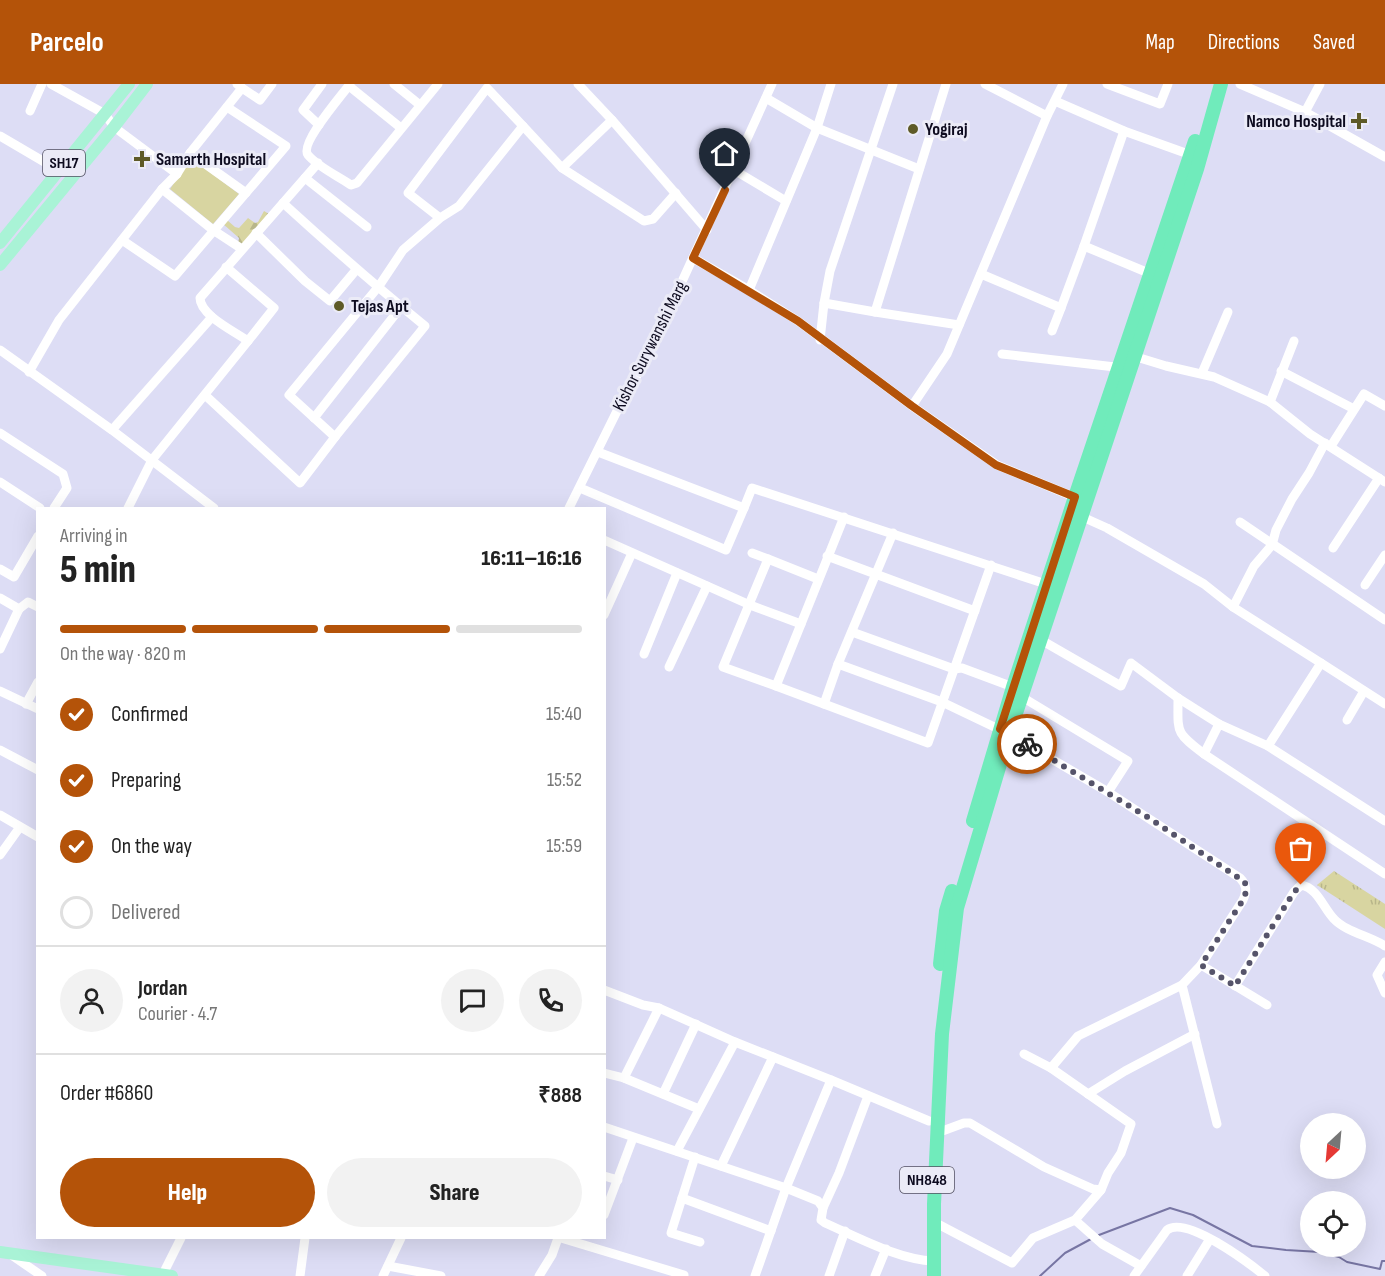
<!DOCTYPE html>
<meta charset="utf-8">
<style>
:root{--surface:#fff;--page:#f2f2f2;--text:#222;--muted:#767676;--line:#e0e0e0;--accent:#b45309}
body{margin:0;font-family:"Sofia Sans Condensed",sans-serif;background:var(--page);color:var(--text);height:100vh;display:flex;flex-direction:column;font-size:22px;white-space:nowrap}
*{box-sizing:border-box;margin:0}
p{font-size:20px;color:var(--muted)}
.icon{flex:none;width:33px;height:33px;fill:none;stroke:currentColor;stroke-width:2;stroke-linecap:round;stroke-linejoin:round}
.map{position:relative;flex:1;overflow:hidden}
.details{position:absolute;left:36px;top:423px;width:570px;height:732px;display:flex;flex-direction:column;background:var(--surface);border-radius:0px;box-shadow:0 6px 24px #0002}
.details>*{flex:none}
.needle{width:39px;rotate:206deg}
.controls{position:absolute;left:1300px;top:1029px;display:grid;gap:12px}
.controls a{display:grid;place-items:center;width:66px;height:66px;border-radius:50%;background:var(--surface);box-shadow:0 6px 24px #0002;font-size:30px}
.pin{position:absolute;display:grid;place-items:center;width:51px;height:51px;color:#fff;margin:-62px -26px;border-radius:50% 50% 50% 0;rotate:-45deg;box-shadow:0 0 6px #0007}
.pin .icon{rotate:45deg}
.courier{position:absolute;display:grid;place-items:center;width:60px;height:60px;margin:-30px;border:4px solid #b45309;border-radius:50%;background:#fff;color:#222;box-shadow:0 2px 8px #0007}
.headline em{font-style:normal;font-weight:800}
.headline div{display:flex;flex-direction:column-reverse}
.headline{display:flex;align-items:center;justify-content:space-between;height:102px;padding:0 24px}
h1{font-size:39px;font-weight:800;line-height:45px}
.bar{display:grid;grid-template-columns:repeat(4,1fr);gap:9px 6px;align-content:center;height:72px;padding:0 24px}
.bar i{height:8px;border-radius:4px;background:var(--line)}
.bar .selected{background:var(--accent)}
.bar p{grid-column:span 4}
.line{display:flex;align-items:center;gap:15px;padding:0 24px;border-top:2px solid var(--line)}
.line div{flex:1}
.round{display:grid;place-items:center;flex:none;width:63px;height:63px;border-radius:32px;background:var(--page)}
ol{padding:0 24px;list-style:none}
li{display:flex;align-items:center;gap:18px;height:66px}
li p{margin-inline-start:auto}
li .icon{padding:6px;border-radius:50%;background:var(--accent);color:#fff;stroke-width:4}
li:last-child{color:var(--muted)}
li i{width:33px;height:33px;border:3px solid var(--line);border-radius:50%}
.cta{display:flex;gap:12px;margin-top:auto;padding:12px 24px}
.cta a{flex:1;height:69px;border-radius:36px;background:var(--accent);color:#fff;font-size:24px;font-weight:800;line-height:69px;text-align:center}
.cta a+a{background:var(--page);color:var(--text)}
header{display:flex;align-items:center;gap:36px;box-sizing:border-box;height:84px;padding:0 30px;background:var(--accent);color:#fff}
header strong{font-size:28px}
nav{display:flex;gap:33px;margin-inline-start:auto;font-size:21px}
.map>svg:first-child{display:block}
.grass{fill:url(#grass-tufts)}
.forest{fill:url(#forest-firs)}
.green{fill:#d8d5a1}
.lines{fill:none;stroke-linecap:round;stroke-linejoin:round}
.stream{stroke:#7775a3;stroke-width:2}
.minor{stroke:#fff;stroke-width:9}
.major{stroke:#a9f3d6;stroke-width:12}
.highway{stroke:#70ebbb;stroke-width:14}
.done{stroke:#56546a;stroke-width:6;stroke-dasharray:0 10.8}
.route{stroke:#b45309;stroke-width:8}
.poi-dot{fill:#5e5a27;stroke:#ebebf7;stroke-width:2}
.labels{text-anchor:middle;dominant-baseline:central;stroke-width:6;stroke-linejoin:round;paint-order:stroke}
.shield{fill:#ebebf7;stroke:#504e60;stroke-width:1.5}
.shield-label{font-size:16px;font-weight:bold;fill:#0d0b1f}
.poi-label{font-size:18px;font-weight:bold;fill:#0d0b1f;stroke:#ebebf7;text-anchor:start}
.street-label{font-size:18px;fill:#0d0b1f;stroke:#ebebf7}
</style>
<header>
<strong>Parcelo</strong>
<nav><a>Map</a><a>Directions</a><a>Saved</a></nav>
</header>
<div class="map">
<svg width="1385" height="1192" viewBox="0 0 1385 1192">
<defs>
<pattern id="grass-tufts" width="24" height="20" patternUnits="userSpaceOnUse" patternTransform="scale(1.5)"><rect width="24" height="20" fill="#d8d5a1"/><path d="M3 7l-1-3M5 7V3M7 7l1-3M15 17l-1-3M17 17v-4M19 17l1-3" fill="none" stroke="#b8b68a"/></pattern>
<pattern id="forest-firs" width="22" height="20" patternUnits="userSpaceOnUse" patternTransform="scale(1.5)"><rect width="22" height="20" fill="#d8d5a1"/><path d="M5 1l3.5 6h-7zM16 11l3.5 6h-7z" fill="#b8b68a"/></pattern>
</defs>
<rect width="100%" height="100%" fill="#ddddf5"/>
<polygon class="grass" points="1334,787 1385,820 1385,845 1317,801"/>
<polygon class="forest" points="264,127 269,130 242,163 238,160 239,154 222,139 227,136 235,143 239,144 248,134 255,139 258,138"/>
<polygon class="green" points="191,74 239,110 213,140 170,105"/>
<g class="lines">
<g class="stream">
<polyline points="1099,1151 1170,1124 1193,1131 1252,1162 1286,1166 1320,1168 1339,1173 1347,1178 1380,1185 1382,1177 1385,1177"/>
<polyline points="1040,1192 1065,1169 1091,1155"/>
</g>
<g class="minor">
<polyline points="51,0 105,30 114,43 177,90"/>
<path d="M 350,0 C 342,11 299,60 308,71 C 318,83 338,92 351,101 L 357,99 L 438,0"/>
<polyline points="394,0 420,21"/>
<polyline points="578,0 612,36 707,146"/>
<polyline points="985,0 1047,32"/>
<polyline points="1063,0 1047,32 947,270 912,322 997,381 1079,415"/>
<polyline points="1107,0 1160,20 1168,0"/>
<polyline points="1240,0 1305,28 1385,73"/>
<polyline points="349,2 401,44"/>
<polyline points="242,4 260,16 272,0"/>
<polyline points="766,14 817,44 919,85"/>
<polyline points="1055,17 1124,47 1191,71"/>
<polyline points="30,27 42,0"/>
<polyline points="1305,28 1320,0"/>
<polyline points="319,41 303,26 322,0"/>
<polyline points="523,42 562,84 612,36"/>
<polyline points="1124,47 1084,162 1151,190"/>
<polyline points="0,52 58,86"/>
<polyline points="190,69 246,109"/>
<polyline points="562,84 644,137 653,135 676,109"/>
<polyline points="734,86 786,117"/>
<polyline points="305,94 367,143"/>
<polyline points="162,105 213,146 242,165"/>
<path d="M 283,119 C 329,161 376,202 425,242 L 335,353"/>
<polyline points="256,149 305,197 330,217 356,186"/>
<polyline points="122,156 175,192 286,62 227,23"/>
<polyline points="693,174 749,206 817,44 831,0"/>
<polyline points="226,183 274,224 248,257"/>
<polyline points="981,190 1061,224 1052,247"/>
<polyline points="749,206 798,237 912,322"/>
<polyline points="824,219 875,228 946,0"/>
<polyline points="1061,224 1084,162"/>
<polyline points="875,228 959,241"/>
<polyline points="820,256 824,219 830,187 893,0"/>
<polyline points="0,266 112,346 214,424"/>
<polyline points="1002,270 1124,284"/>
<polyline points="1130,271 1166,282 1214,293 1270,318 1310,350 1385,398"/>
<polyline points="1281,287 1354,325"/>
<polyline points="29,288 59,236 162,105 177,90 190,69 242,4 237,0"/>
<polyline points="1202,289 1228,228"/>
<polyline points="205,311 300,399 335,353 289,311 379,202 403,166 440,134 459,122 523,42 487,4 408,109 440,134"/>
<polyline points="1270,318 1294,257"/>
<polyline points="314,334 401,223"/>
<polyline points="112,346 212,233"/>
<polyline points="0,349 63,390 67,404 54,424"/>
<polyline points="1331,362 1364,310 1385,322"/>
<polyline points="0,398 40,424"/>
<polyline points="580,404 726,466 744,424 598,368"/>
<path d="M 128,424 L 152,376 L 248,257 C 234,247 200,231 200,214 L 318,79"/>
<polyline points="569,424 618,325 649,270 772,0"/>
<polyline points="744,424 752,404 1049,501"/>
<polyline points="1078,431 1107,444 1204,500 1233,523 1254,482 1272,461 1276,446 1292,415 1309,389 1325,359"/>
<polyline points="1240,438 1385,536"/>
<polyline points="604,456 750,521 801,540 776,602 928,659 991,481"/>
<polyline points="1333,464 1379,394"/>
<polyline points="752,469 768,475 723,583 776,602"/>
<polyline points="827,472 975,527"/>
<polyline points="768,475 818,495"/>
<polyline points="0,485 14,493 38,452"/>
<polyline points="1365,501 1385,471"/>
<polyline points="0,514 19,525 0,565"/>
<polyline points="1233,523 1321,579 1268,662"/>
<polyline points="19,525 28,518 38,523"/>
<polyline points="604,531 632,469"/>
<polyline points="801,540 844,433"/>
<polyline points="852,548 954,585 962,584 1013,603"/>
<polyline points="1041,556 1121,602 1131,579 1178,614 1219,640"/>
<polyline points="644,570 677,489"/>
<polyline points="1321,579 1385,620"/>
<polyline points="838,580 942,618 1009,650 1108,708"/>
<polyline points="669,583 707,502"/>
<polyline points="0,607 38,625"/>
<path d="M 1022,613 L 1128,677 L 1108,708 L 1240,794 C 1247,801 1247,807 1243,816 L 1201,881 L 1182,901 L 1078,952 L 1051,984"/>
<path d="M 1178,614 C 1178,649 1175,648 1204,670"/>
<polyline points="26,620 38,598"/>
<polyline points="824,620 838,580 893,449"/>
<polyline points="1347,636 1364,607"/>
<polyline points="0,666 38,686"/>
<polyline points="0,731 38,753"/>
<polyline points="1385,737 1268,662 1219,640 1204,670 1385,790"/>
<polyline points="0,771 20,743"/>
<polyline points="1385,878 1377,891 1385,909"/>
<polyline points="1201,881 1267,921"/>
<polyline points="1182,901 1217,1040"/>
<path d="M 1235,902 L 1294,808 L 1301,801 C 1318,804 1323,824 1334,835 C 1346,848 1370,852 1385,862"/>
<polyline points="604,906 643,921 659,924 735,958 831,996"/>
<polyline points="604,989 624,994 699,1025"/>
<polyline points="624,994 659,924"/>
<polyline points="663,1010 696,940"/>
<polyline points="1088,1010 1125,987 1195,950"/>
<path d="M 604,1043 L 786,1104 L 818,1117 L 823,1124 L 821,1136 L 825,1139 C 857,1153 899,1176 934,1177"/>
<polyline points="937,1049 964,1039 970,1039 1044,1083 1093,1105 1101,1106 1108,1089 1121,1069 1131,1040 1051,984 1024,970"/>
<polyline points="677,1067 735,958"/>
<polyline points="695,1073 671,1149 700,1158"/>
<polyline points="721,1082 773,973"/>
<polyline points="604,1092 618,1096"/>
<polyline points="682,1114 771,1147"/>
<polyline points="823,1124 839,1089 868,1012"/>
<polyline points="604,1131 633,1054"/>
<polyline points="1075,1136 1102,1160 1141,1182"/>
<polyline points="934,1138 1012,1179 1033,1154 1075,1136 1101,1106"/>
<polyline points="561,1154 684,1191"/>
<polyline points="10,1170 42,1192"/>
<polyline points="388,1182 441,1192"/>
<polyline points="162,1192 181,1154"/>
<polyline points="300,1192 305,1154"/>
<polyline points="383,1192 401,1154"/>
<polyline points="539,1192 552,1171 558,1154"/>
<polyline points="755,1192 786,1104 831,996 929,1037"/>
<polyline points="829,1192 845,1147"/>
<polyline points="875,1192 886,1165"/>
<path d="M 1134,1192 L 1167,1146 C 1186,1131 1249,1179 1265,1192"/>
<polyline points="1187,1192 1210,1155"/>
</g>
<g class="major">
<polyline points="0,159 129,0"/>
<polyline points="0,181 114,43 147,0"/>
<polyline points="0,1168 172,1192"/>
</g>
<g class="highway">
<polyline points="973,737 1013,603 1075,413 1195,57"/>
<polyline points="940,880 946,827 952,807"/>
<polyline points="934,1192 934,1120 942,950 957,824 1009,650 1197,85 1221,0"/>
</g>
</g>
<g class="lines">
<polyline class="done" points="1027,660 1149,734 1245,798 1246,808 1243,816 1201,881 1235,902 1294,808 1301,801"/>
<polyline class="route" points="725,106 693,174 798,237 912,322 996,381 1075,413 1000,645 1027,660"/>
</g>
<g class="poi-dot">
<path d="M1356 28h6v6h6v6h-6v6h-6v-6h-6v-6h6z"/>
<circle cx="913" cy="45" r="6"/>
<path d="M139 66h6v6h6v6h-6v6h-6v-6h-6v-6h6z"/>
<circle cx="339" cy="222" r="6"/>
</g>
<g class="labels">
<g class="shield">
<rect x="43" y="66" width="42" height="26" rx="4.5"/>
<rect x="900" y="1083" width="54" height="26" rx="4.5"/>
</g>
<g class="shield-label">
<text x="64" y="79">SH17</text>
<text x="927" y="1096">NH848</text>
</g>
<g class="poi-label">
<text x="1346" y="37" text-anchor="end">Namco Hospital</text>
<text x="925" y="45">Yogiraj</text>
<text x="156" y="75">Samarth Hospital</text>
<text x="351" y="222">Tejas Apt</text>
</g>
<g class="street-label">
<text transform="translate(650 262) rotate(-63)">Kishor Surywanshi Marg</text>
</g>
</g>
</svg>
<div class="controls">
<a><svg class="needle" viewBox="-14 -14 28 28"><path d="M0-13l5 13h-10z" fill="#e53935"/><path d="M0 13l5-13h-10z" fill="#767676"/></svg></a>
<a><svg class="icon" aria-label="locate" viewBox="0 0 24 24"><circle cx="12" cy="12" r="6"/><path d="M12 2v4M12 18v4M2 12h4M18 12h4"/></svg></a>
</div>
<div class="pin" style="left:1301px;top:801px;background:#ea580c"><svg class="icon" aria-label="bag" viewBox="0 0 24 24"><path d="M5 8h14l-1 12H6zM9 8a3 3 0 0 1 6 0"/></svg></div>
<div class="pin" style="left:725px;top:106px;background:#1f2937"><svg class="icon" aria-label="home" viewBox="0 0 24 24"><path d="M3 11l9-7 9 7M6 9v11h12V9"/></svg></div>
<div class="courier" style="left:1027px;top:660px"><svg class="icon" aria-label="bike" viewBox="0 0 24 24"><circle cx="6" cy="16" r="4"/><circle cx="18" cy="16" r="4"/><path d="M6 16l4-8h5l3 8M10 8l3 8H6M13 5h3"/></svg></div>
<section class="details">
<div class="headline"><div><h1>5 min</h1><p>Arriving in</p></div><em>16:11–16:16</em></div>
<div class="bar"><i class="selected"></i><i class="selected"></i><i class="selected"></i><i></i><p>On the way · 820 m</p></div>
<ol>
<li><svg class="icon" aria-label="check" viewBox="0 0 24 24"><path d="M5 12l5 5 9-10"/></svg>Confirmed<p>15:40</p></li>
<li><svg class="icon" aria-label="check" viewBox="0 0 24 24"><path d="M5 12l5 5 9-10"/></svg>Preparing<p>15:52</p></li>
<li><svg class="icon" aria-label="check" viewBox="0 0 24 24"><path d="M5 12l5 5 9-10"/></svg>On the way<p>15:59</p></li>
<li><i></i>Delivered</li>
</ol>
<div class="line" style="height:108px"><a class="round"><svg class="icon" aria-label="person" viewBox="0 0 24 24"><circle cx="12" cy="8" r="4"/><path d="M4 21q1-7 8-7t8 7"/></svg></a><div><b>Jordan</b><p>Courier · 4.7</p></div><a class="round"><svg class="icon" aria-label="chat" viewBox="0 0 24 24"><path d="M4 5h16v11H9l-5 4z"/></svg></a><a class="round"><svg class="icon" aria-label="phone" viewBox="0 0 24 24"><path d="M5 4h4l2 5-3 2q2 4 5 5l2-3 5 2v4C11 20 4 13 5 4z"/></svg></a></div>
<div class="line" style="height:78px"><div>Order #6860</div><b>₹888</b></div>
<div class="cta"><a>Help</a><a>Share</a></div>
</section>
</div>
